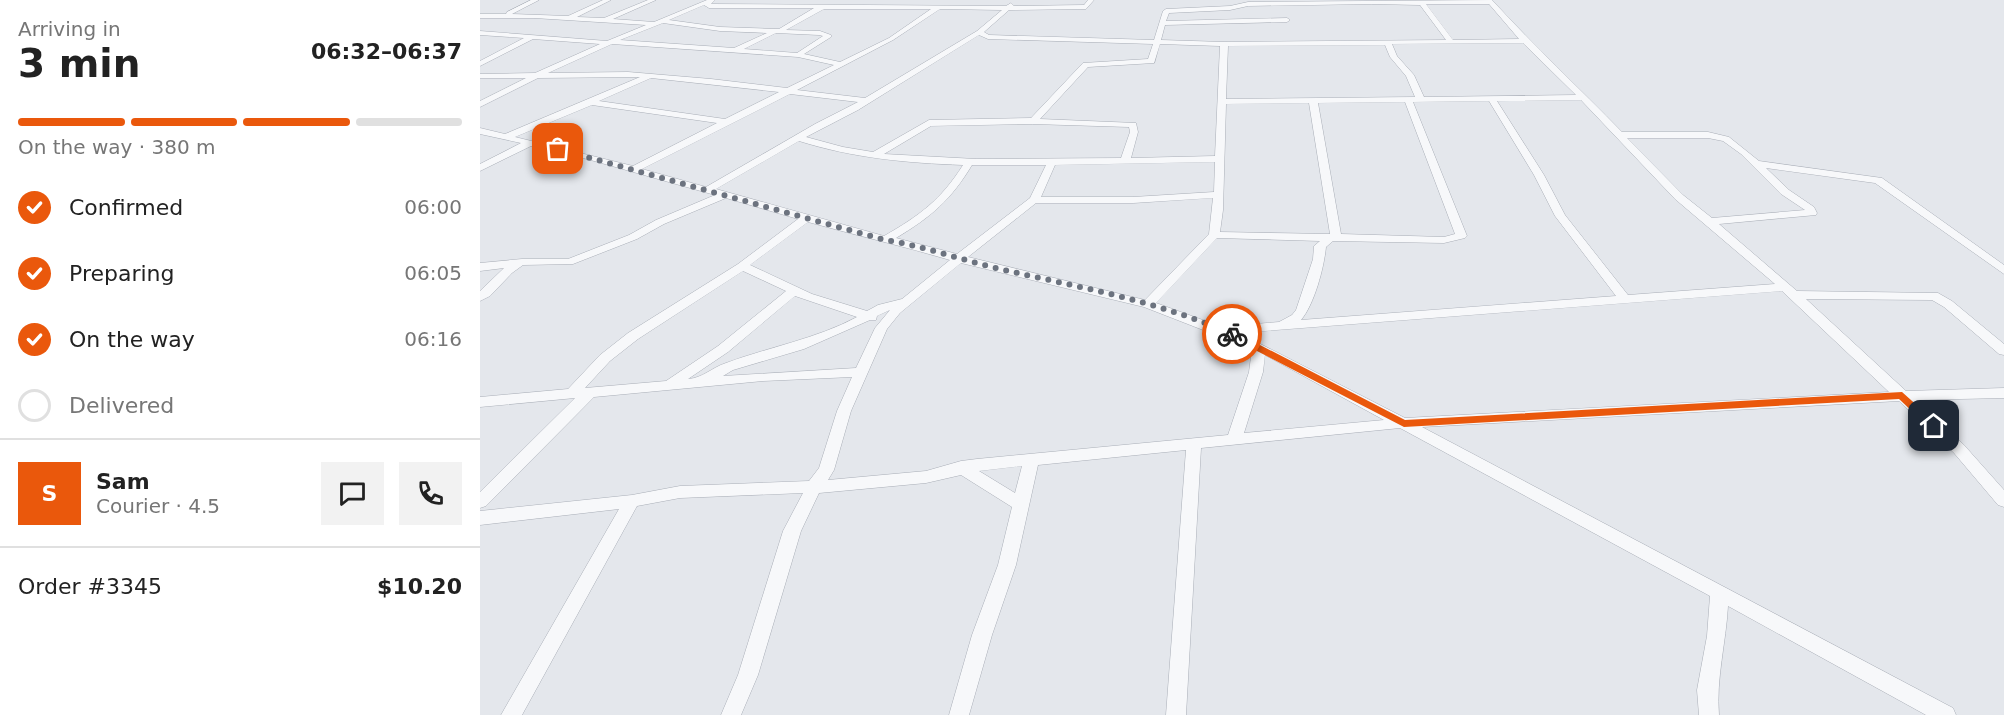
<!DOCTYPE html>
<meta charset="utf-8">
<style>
:root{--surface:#fff;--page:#f2f2f2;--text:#222;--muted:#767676;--line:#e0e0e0;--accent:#ea580c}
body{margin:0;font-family:"DejaVu Sans",sans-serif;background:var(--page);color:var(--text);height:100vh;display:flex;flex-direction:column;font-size:22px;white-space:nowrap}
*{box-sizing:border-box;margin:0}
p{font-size:20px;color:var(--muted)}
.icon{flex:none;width:33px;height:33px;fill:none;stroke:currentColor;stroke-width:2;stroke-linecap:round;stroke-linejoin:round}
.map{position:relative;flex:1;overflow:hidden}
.panel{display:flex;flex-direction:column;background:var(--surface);width:480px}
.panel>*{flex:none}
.pin{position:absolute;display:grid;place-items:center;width:51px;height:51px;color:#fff;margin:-26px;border-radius:12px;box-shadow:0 3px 9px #0006}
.courier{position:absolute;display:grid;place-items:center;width:60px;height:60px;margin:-30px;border:4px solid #ea580c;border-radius:50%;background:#fff;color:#222;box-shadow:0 2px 8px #0007}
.headline em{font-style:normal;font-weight:600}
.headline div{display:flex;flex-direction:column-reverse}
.headline{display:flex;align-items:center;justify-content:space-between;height:102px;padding:0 18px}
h1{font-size:39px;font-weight:600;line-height:45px}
.bar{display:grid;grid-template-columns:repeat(4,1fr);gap:9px 6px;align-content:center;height:72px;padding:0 18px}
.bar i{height:8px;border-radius:4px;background:var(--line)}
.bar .selected{background:var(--accent)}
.bar p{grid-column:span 4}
.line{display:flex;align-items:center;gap:15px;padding:0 18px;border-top:2px solid var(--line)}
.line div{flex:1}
.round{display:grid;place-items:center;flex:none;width:63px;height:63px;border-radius:0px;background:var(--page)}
ol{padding:0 18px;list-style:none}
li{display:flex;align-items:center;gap:18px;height:66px}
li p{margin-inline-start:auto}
li .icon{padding:6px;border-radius:50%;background:var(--accent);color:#fff;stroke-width:4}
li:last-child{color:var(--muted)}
li i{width:33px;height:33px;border:3px solid var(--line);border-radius:50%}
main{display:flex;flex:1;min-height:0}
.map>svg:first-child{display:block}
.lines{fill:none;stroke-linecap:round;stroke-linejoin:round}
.minor-casing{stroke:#a9aeb7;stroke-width:1}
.minor{fill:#f7f8fa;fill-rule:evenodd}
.route{fill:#ea580c}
.done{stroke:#6c737f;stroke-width:6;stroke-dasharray:0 10.8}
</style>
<main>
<section class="panel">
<div class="headline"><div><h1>3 min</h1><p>Arriving in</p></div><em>06:32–06:37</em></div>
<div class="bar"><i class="selected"></i><i class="selected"></i><i class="selected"></i><i></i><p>On the way · 380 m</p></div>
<ol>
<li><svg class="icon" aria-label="check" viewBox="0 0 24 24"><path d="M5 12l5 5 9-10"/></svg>Confirmed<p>06:00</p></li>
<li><svg class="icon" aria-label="check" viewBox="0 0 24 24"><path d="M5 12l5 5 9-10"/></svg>Preparing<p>06:05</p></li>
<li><svg class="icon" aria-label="check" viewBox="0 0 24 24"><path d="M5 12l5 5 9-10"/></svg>On the way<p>06:16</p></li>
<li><i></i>Delivered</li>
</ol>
<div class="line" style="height:108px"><b class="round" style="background:var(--accent);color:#fff">S</b><div><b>Sam</b><p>Courier · 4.5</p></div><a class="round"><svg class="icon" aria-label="chat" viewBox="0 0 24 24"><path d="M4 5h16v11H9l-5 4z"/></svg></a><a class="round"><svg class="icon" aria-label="phone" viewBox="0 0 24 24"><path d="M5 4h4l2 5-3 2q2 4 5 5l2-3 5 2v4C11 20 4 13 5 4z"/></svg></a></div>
<div class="line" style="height:78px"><div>Order #3345</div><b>$10.20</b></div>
</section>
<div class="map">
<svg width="1524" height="715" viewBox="0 0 1524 715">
<rect width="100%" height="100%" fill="#e4e7ec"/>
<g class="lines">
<defs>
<path id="minor" d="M 51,0 L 59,0 L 32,14 L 88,16 L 123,0 L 131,0 L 97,17 L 124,18 L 168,0 L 176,0 L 133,19 L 174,22 L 227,0 L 235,0 L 231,4 L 526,6 L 531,3 L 534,6 L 604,5 L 608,0 L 614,0 L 606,9 L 529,10 L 504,32 L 509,35 L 674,40 L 683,11 L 686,9 L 750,6 L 768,2 L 1012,0 C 1054,46 1099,88 1142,132 L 1228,132 L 1249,137 L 1279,161 L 1402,178 L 1524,265 L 1524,274 L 1395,183 L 1286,168 L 1309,190 L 1334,207 L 1337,213 L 1336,215 L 1239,224 L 1317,291 L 1458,293 L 1472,301 L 1524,344 L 1524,355 L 1519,354 L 1464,307 L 1452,300 L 1326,299 L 1426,391 L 1524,388 L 1524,398 L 1436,400 L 1484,445 L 1524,490 L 1524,507 L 1518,505 L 1474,453 L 1419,401 L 942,427 L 1473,708 L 1476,715 L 1446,715 L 1248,606 C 1246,643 1236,678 1239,715 L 1219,715 L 1217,690 L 1227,636 L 1230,596 L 920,428 L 721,448 L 706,715 L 686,715 L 706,450 L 558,465 L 536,565 L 512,635 L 489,715 L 469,715 L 492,635 L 518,565 L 532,507 L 481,475 L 446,483 L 339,493 L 321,531 L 278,675 L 261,715 L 241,715 L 258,675 L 303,531 L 323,493 L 200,498 L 157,506 L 42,715 L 21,715 L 139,509 L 0,525 L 0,511 L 152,495 L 200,486 L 329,481 L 339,468 L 357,411 L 372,377 L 283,381 L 114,397 L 6,506 L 0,508 L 0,492 L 95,398 L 0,407 L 0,397 L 88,389 L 120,355 L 148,333 L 258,264 L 318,219 L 246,198 L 184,224 L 157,239 L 93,264 L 43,265 L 32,273 L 10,296 L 0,301 L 0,291 L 24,268 L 0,271 L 0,263 L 42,259 L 88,259 L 149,235 L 176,220 L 235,195 L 107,159 L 51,146 L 0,171 L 0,164 L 41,143 L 0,134 L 0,128 L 25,134 L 160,77 L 58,78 L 0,107 L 0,101 L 46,78 L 0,78 L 0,74 L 55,73 L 120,44 L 53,39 L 0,66 L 0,61 L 44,38 L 0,35 L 0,31 L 127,41 L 166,25 L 54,18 L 0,18 L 0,14 L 26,14 L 27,12 ZM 892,4 L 940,5 L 966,40 L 744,42 L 681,40 L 685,25 L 807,22 L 810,20 L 807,18 L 686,21 L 689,13 L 750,10 L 768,6 ZM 946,4 L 1009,4 L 1039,39 L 973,40 ZM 224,5 L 229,8 L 334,8 L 299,29 L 240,27 L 189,20 ZM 344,9 L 451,9 L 409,38 L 360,62 L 324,54 L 351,37 L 351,35 L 340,31 L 306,30 ZM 460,9 L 522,10 L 497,31 L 385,98 L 317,90 L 413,40 ZM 183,23 L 240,31 L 287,33 L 254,48 L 140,40 ZM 296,33 L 339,35 L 343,36 L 317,53 L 264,49 ZM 499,35 L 508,39 L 673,44 L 668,59 L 603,63 L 551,118 L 449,120 L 393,152 L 363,147 L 326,137 L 378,110 ZM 1043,43 L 1096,95 L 944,97 L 934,75 L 917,56 L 912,44 ZM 132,44 L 318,57 L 354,65 L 307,88 L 231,79 L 148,72 L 68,73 ZM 680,44 L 740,46 L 735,156 L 651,158 L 658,132 L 656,123 L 560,119 L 608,67 L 674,63 ZM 905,45 L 910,57 L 926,76 L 935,97 L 746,99 L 748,46 ZM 171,78 L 299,92 L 245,119 L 119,101 ZM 310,94 L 378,102 L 335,124 L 226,187 L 162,169 ZM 1101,100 L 1195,199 L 1295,284 L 1148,295 L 1085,215 L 1064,175 L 1017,101 ZM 1009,101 L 1054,175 L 1075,216 L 1136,296 L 821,320 C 834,305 844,268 846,247 L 853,241 L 964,243 L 985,238 L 987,236 L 933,102 ZM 925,102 L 975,234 L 964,237 L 861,234 L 838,103 ZM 829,103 L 850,234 L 740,232 L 743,210 L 746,104 ZM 112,105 L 237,123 L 153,166 L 35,137 ZM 553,124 L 649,127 L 650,132 L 641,158 L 496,159 L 404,154 L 451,126 ZM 1147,138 L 1228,138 L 1243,141 L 1261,154 L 1301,194 L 1325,210 L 1232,218 L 1203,195 ZM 319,141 C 373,158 427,163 483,165 C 461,200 439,216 404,236 L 236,189 ZM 735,162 L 734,192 L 653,197 L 561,197 L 575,165 ZM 492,165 L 566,165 L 550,198 L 477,254 L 416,238 C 451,217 471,200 492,165 ZM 733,198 L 729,234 L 665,300 L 488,257 L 556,203 L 653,203 ZM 328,222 C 375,235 423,246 470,260 L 422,299 L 398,305 L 387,311 L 332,294 L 270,265 ZM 737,238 L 840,241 L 834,246 L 833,259 L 816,310 L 812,315 L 799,322 L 742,327 L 676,303 ZM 481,263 L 664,307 L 772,349 L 769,372 L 748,435 L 497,459 L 481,461 L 446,471 L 348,480 L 354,470 L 371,411 L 407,329 L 420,313 ZM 263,271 L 306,291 L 238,346 L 186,381 L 105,388 L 130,361 L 158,339 ZM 1302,291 L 1409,392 L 925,418 L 759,333 ZM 315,296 L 377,317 C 336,339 289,347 246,363 C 231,368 223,378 208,379 L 248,352 ZM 410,310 L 395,328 L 376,368 L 243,376 L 253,370 L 324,349 L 390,320 L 396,320 L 397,316 ZM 785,355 L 904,420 L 764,433 L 783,372 ZM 542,466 L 535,493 L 499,471 Z"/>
</defs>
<use href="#minor" class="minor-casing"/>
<use href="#minor" class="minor"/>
</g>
<polygon class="route" points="748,332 755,332 925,420 1422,392 1460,426 1450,428 1419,399 924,427 748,336"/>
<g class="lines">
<path class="done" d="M 78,149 L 405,240 C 444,246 481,260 520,269 C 598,287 678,301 752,334"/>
</g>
</svg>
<div class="pin" style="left:78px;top:149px;background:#ea580c"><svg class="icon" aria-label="bag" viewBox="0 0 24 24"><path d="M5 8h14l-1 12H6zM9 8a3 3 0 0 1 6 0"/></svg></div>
<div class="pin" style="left:1454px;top:426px;background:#1f2937"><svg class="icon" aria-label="home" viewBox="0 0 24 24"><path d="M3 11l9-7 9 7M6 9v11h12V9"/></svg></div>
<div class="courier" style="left:752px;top:334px"><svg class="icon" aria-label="bike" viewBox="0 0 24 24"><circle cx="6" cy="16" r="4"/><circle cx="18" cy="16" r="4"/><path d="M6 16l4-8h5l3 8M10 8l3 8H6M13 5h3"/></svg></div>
</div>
</main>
